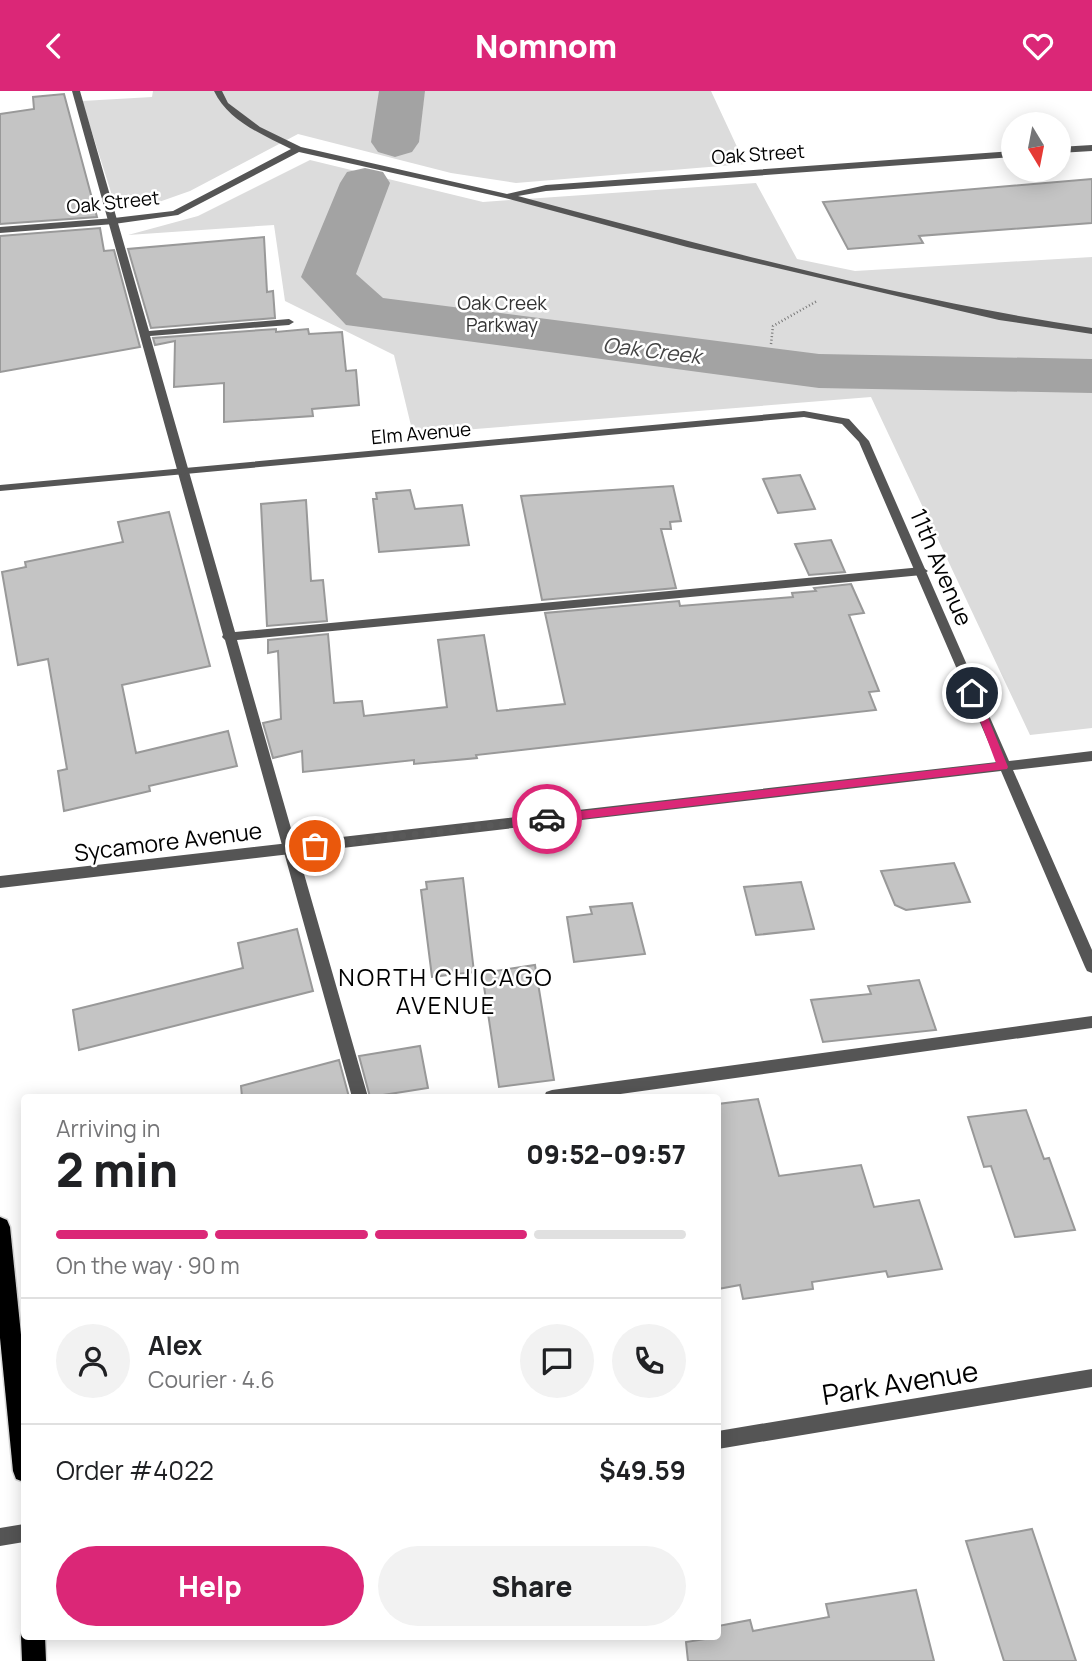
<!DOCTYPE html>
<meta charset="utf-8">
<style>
:root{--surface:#fff;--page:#f2f2f2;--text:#202124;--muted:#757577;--line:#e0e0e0;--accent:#db2777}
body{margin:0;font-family:Manrope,sans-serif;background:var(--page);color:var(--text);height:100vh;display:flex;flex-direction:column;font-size:26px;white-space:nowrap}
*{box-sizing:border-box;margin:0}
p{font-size:23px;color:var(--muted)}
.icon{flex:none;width:38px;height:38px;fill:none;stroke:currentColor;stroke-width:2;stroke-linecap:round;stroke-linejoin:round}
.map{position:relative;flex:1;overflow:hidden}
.sheet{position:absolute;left:21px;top:1003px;width:700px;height:546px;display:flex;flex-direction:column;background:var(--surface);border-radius:7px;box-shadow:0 4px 18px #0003}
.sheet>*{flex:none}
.needle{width:46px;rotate:170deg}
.controls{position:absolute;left:1001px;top:21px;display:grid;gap:14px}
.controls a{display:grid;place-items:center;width:70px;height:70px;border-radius:50%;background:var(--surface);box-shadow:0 4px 18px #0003;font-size:35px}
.pin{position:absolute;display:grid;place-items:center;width:60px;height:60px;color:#fff;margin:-30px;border:4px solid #fff;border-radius:50%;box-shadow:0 2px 7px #0007}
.courier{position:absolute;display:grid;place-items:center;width:70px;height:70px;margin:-35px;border:5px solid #db2777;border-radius:50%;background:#fff;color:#222;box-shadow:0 2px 9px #0007}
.overview em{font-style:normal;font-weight:800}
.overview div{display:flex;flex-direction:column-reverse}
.overview{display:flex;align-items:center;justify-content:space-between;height:119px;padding:0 35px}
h1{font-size:46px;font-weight:800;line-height:52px}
.bar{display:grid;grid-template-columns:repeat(4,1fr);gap:10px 7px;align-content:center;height:84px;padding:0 35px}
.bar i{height:9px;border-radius:5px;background:var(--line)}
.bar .selected{background:var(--accent)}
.bar p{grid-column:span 4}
.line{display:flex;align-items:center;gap:18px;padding:0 35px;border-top:2px solid var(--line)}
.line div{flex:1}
.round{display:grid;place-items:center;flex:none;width:74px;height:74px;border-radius:37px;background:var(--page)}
.button{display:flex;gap:14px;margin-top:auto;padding:14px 35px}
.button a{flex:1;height:80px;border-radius:42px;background:var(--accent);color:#fff;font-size:28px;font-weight:800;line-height:80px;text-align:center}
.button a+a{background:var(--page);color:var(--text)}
header{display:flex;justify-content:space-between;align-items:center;height:91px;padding:0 35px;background:var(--accent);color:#fff;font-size:32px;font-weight:800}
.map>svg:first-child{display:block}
.green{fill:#dcdcdc}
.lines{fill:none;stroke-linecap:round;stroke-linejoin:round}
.river{fill:#a3a3a3;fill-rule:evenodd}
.building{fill:#c4c4c4;stroke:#999;stroke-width:2}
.primary-casing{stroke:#dbdbdb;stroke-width:3}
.path{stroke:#777;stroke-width:2.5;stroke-dasharray:1 2.5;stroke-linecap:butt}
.service{fill:#555;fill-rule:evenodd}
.minor{fill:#555;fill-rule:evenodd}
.primary{fill:#000;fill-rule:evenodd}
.route{fill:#db2777}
.done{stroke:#595959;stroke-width:7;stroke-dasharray:0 12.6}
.labels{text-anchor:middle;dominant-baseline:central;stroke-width:5;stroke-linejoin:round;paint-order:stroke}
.far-street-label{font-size:19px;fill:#000;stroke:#fff}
.far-park-label{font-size:19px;fill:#333;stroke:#fff}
.far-water-label{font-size:21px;font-style:italic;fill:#444;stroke:#fff}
.street-label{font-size:23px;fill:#000;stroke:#fff}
.neighbourhood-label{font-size:24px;letter-spacing:2px;fill:#000;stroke:#fff}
.near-street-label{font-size:28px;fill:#000;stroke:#fff}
</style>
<header><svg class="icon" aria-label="back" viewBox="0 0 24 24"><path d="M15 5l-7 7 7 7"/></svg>Nomnom<svg class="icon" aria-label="heart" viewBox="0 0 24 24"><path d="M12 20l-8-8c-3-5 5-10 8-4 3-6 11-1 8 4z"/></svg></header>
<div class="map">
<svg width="1092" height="1570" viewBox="0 0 1092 1570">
<rect width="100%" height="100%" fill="#fff"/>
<g class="green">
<polygon points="153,0 711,0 745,73 516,92 451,82 298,43 190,100 156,112 116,117 82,10 152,6"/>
<polygon points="310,69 483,111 756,92 797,168 855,180 1092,166 1092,637 1030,644 871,306 413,343 394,264 285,210 274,134 128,144 198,125"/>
</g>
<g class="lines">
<g class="river">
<polygon points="379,0 425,0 419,51 412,61 395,66 378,61 371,51"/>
<polygon points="365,77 383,81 390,92 356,183 383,207 819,263 1092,268 1092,302 819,297 346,234 301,186 340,92 347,81"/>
</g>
</g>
<g class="building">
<polygon points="64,3 97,126 0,133 0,23 34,18 33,6"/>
<polygon points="1092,88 1092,132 919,145 923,152 848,158 823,111"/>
<polygon points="100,137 104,160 114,159 140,256 0,281 0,145"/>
<polygon points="264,146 267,201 273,200 275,227 151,237 128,158"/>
<polygon points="276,238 276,241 308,238 309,243 342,241 346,280 356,279 359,314 312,318 313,325 224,331 224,292 174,296 175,250 155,254 153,247"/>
<polygon points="800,384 815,418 778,422 763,388"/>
<polygon points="673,395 681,430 670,431 671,438 661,438 676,497 542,509 521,405"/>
<polygon points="410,399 415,418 462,414 469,454 379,461 373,408 377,408 376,402"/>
<polygon points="306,409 311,490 323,489 327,530 267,535 261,413"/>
<polygon points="169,421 210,575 122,594 136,662 228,640 237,675 149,695 150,700 64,720 58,680 67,678 48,568 18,574 2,481 26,476 25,471 123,451 118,431"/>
<polygon points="831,449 845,481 809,484 795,453"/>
<polygon points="851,493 864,522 849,524 879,600 869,601 876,619 476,664 477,667 414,673 414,669 303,681 302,660 273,667 263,632 281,628 278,560 268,562 268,549 328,543 334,612 362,610 364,625 447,616 438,549 484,544 497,620 565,613 545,522 679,510 680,515 793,506 792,502 816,500 814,497"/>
<polygon points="954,772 970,811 906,819 895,814 881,780"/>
<polygon points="463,787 474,881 432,886 421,799 427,798 426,791"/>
<polygon points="801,791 814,838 756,844 744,796"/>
<polygon points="632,812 645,863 574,871 567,826 592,823 590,816"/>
<polygon points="297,838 313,900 79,959 73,919 243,877 238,852"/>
<polygon points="535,874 554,989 499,996 482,882"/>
<polygon points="919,889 936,939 823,951 811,909 871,903 868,895"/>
<polygon points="420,955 428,997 370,1006 359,965"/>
<polygon points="339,969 349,1006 242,1006 241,995"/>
<polygon points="758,1008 779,1085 861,1074 874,1116 919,1109 942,1178 888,1186 886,1180 812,1191 813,1198 743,1208 740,1194 718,1198 718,1013"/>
<polygon points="1026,1019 1044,1068 1049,1067 1075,1139 1015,1146 991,1075 984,1076 968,1026"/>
<polygon points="1032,1438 1076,1570 1004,1570 966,1450"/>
<polygon points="916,1499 934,1570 688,1570 686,1551 718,1546 718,1535 750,1529 753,1540 829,1526 826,1513"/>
</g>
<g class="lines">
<defs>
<g id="primary">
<polygon points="0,1126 7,1129 10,1136 24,1273 24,1391 16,1388 13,1380 0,1247"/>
<polygon points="24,1536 24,1545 45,1545 46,1570 22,1570 21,1545"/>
</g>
</defs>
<use href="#primary" class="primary-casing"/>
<polyline class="path" points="771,253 773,235 817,210"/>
<g class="service">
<polygon points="72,0 80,0 149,240 289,228 294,231 289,234 150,245 235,541 922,476 928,480 922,484 237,549 368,1006 352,1006 225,549 222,546 223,544"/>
<polygon points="1092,925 1092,937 599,1006 544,1006 546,1001 552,999"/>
</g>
<g class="minor">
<path d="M 214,0 L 222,0 L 228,12 L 260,36 L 301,56 L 507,103 L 546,94 L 1013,60 L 1013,66 L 546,100 L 518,105 C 706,155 899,208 1092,237 L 1092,243 L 999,229 L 687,156 L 505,107 L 299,61 L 178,124 L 114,133 L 0,142 L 0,136 L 114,127 L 173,120 L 291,58 C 263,44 228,30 214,0 Z"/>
<polygon points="1092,54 1092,60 1059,62 1059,56"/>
<polygon points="804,320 849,328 869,350 1009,670 1092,660 1092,670 1013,679 1092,859 1092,882 1087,880 1085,876 1001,680 0,797 0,785 997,671 859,351 842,333 804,326 0,400 0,394"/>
<polygon points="1092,1278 1092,1296 718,1358 718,1340"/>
<polygon points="24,1433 24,1451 0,1455 0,1437"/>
</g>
<use href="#primary" class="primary"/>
</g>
<polygon class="route" points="969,600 978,602 1008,676 1007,678 547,732 542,728 547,724 996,672"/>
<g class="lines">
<polyline class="done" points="315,755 547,728"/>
</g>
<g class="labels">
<g class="far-street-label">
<text transform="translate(758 63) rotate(-4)">Oak Street</text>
<text transform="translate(113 111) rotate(-6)">Oak Street</text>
<text transform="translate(421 342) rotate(-5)">Elm Avenue</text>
</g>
<g class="far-park-label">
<text x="502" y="212">Oak Creek<tspan x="502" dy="22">Parkway</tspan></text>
</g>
<g class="far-water-label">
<text transform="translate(652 259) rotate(7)">Oak Creek</text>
</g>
<g class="street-label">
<text transform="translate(942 476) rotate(67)">11th Avenue</text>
<text transform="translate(168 750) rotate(-7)">Sycamore Avenue</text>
</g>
<g class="neighbourhood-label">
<text x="446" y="885">NORTH CHICAGO<tspan x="446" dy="28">AVENUE</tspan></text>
</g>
<g class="near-street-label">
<text transform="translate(900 1291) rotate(-9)">Park Avenue</text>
</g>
</g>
</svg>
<div class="controls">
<a><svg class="needle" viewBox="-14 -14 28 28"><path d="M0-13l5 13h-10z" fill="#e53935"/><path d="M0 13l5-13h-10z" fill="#757577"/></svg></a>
</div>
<div class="pin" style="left:315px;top:755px;background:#ea580c"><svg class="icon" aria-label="bag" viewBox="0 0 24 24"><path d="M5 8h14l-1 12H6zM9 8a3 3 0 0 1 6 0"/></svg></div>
<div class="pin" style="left:972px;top:602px;background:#1f2937"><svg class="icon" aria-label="home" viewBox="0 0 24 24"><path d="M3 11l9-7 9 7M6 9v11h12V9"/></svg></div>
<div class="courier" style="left:547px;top:728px"><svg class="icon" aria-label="car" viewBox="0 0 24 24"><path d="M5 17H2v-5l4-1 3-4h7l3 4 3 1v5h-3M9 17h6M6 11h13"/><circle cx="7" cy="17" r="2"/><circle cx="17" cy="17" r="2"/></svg></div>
<section class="sheet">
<div class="overview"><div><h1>2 min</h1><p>Arriving in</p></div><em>09:52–09:57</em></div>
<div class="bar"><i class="selected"></i><i class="selected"></i><i class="selected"></i><i></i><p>On the way · 90 m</p></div>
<div class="line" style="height:126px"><a class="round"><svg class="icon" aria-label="person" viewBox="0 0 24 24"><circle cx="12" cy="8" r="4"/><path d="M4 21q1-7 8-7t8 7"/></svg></a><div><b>Alex</b><p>Courier · 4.6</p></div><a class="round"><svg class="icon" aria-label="chat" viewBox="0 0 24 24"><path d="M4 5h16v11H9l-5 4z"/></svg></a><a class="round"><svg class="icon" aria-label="phone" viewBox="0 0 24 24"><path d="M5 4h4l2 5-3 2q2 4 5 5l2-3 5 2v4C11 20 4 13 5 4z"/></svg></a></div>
<div class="line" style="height:91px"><div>Order #4022</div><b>$49.59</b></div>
<div class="button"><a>Help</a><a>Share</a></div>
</section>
</div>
